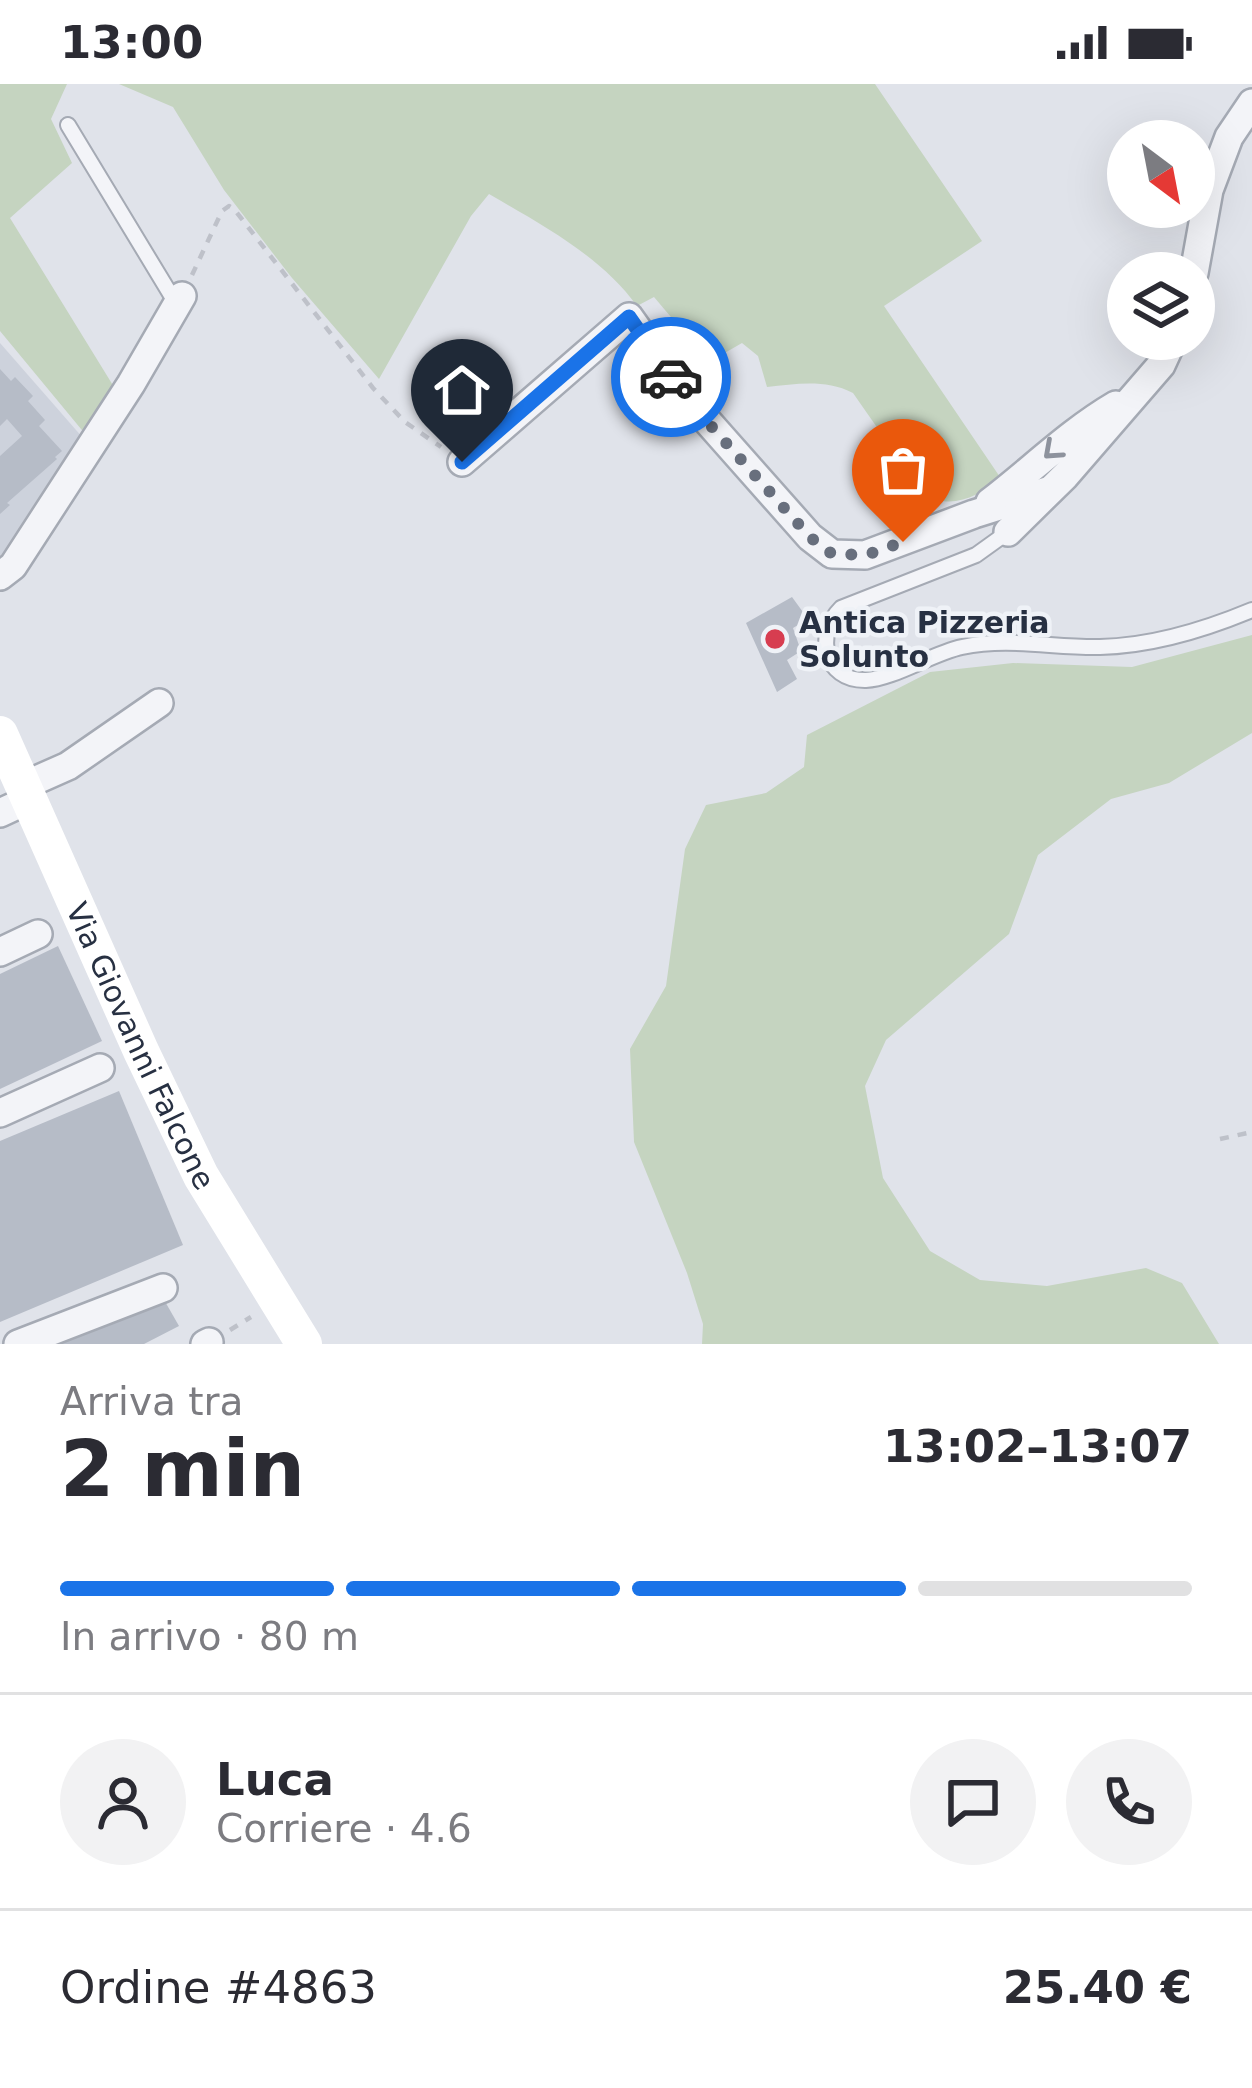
<!DOCTYPE html>
<html lang="it">
<meta charset="utf-8">
<style>
:root{--surface:#fff;--page:#f2f2f3;--text:#2b2b33;--muted:#7c7c81;--line:#e1e1e2;--accent:#1a73e8}
body{margin:0;font-family:"DejaVu Sans",sans-serif;background:var(--page);color:var(--text);height:100vh;display:flex;flex-direction:column;font-size:45px;white-space:nowrap}
*{box-sizing:border-box;margin:0}
p{font-size:39px;color:var(--muted)}
.icon{flex:none;width:66px;height:66px;fill:none;stroke:currentColor;stroke-width:2;stroke-linecap:round;stroke-linejoin:round}
.map{position:relative;height:1260px;overflow:hidden}
.panel{display:flex;flex-direction:column;background:var(--surface);flex:1}
.panel>*{flex:none}
.needle{width:78px;rotate:148deg}
.fabs{position:absolute;left:1107px;top:36px;display:grid;gap:24px}
.fabs a{display:grid;place-items:center;width:108px;height:108px;border-radius:50%;background:var(--surface);box-shadow:0 12px 48px #0002;font-size:60px}
.pin{position:absolute;display:grid;place-items:center;width:102px;height:102px;color:#fff;margin:-123px -51px;border-radius:50% 50% 50% 0;rotate:-45deg;box-shadow:0 0 12px #0007}
.pin .icon{rotate:45deg}
.courier{position:absolute;display:grid;place-items:center;width:120px;height:120px;margin:-60px;border:9px solid #1a73e8;border-radius:50%;background:#fff;color:#222;box-shadow:0 3px 15px #0007}
.head em{font-style:normal;font-weight:700}
.head div{display:flex;flex-direction:column-reverse}
.head{display:flex;align-items:center;justify-content:space-between;height:204px;padding:0 60px}
h1{font-size:78px;font-weight:700;line-height:90px}
.bar{display:grid;grid-template-columns:repeat(4,1fr);gap:18px 12px;align-content:center;height:144px;padding:0 60px}
.bar i{height:15px;border-radius:9px;background:var(--line)}
.bar .active{background:var(--accent)}
.bar p{grid-column:span 4}
.line{display:flex;align-items:center;gap:30px;padding:0 60px;border-top:3px solid var(--line)}
.line div{flex:1}
.round{display:grid;place-items:center;flex:none;width:126px;height:126px;border-radius:63px;background:var(--page)}
.status{display:flex;justify-content:space-between;align-items:center;height:84px;padding:0 60px;background:var(--surface);direction:ltr}
.status svg{height:33px;fill:currentColor}
.map>svg:first-child{display:block}
.built{fill:#cdd2dc}
.green{fill:#c5d4c0}
.building{fill:#b6bcc7}
.lines{fill:none;stroke-linecap:round;stroke-linejoin:round}
.lane-casing{stroke:#a5aab4;stroke-width:18}
.street-casing{stroke:#a5aab4;stroke-width:32}
.path{stroke:#bec1c9;stroke-width:4.5;stroke-dasharray:9 9;stroke-linecap:butt}
.lane{stroke:#f3f4f8;stroke-width:14}
.street{stroke:#f3f4f8;stroke-width:27}
.secondary{stroke:#fff;stroke-width:36}
.oneway{stroke:#8d929d}
.done{stroke:#686f7d;stroke-width:12;stroke-dasharray:0 21.6}
.route{stroke:#1a73e8;stroke-width:15}
.poi-dot{fill:#d73d50;stroke:#eff2f7;stroke-width:4.5}
.labels{text-anchor:middle;dominant-baseline:central;stroke-width:9;stroke-linejoin:round;paint-order:stroke}
.poi-label{font-size:30px;font-weight:bold;fill:#273042;stroke:#eff2f7;text-anchor:start}
.street-label{font-size:30px;fill:#273042;stroke:#eff2f7}
</style>
<div class="status"><b>13:00</b><svg viewBox="0 0 49 12"><path d="M0 12V9h3v3zM5 12V6h3v6zM10 12V3h3v9zM15 12V0h3v12zM26 1h20v11H26zM47 4h2v5h-2z"/></svg></div>
<div class="map">
<svg width="1252" height="1260" viewBox="0 0 1252 1260">
<rect width="100%" height="100%" fill="#e0e3ea"/>
<polygon class="built" points="0,259 83,354 0,477"/>
<g class="green">
<polygon points="0,0 67,0 51,35 72,79 10,134 114,303 86,351 0,247"/>
<path d="M 119,0 L 875,0 L 982,157 L 884,222 L 1002,396 C 977,411 950,429 922,408 L 853,309 C 825,295 797,300 767,303 L 758,272 L 742,259 L 709,278 L 654,213 L 637,222 C 601,172 542,141 489,110 L 471,132 L 379,295 L 292,194 L 224,106 L 173,23 Z"/>
<polygon points="1252,551 1252,649 1169,699 1111,715 1038,771 1009,850 886,956 865,1002 883,1094 930,1167 980,1196 1047,1202 1146,1184 1182,1199 1219,1260 702,1260 703,1240 687,1189 634,1058 630,965 666,902 685,765 706,721 766,709 804,683 807,651 930,588 1013,579 1132,583"/>
</g>
<g class="building">
<polygon points="0,285 11,297 15,293 33,312 28,317 45,336 39,342 62,367 55,373 57,375 7,419 10,421 0,430 0,372 22,352 7,335 0,342"/>
<polygon points="792,513 808,535 793,544 801,567 787,576 797,595 777,608 746,539"/>
<polygon points="58,862 102,957 0,1005 0,890"/>
<polygon points="119,1007 183,1161 0,1238 0,1057"/>
<polygon points="163,1214 179,1242 144,1260 52,1260"/>
</g>
<g class="lines">
<defs>
<g id="lane">
<polyline points="68,41 177,221"/>
<path d="M 1008,448 L 976,471 L 841,524 C 815,550 823,597 866,596 C 893,595 933,569 962,563 C 1008,553 1054,564 1100,563 C 1152,562 1204,546 1252,526"/>
</g>
<g id="street">
<polyline points="1194,189 1209,106 1229,53 1252,19"/>
<polyline points="462,378 629,233 686,313 810,453 832,470 865,471 974,430 1050,406"/>
<path d="M 990,418 C 1033,385 1070,348 1116,321"/>
<polyline points="1008,448 1065,392 1161,281 1173,255"/>
<polyline points="0,492 13,482 131,300 182,212"/>
<polyline points="23,702 68,682 159,619"/>
<polyline points="0,729 28,716"/>
<polyline points="0,868 38,850"/>
<polyline points="0,1029 100,984"/>
<polyline points="18,1260 163,1204"/>
<polyline points="205,1260 209,1258"/>
</g>
</defs>
<use href="#lane" class="lane-casing"/>
<use href="#street" class="street-casing"/>
<g class="path">
<polyline points="192,191 222,127 229,122 234,125 373,304 405,338 441,363"/>
<polyline points="1220,1055 1252,1048"/>
<polyline points="230,1246 251,1233"/>
</g>
<use href="#lane" class="lane"/>
<use href="#street" class="street"/>
<path class="secondary" id="s1" d="M 0,650 L 141,967 L 201,1092 L 304,1260"/>
</g>
<defs><path id="oneway-chevron" d="M-2-3.5L2.5 0L-2 3.5" fill="none" stroke-width="1.6" stroke-linecap="round" stroke-linejoin="round" transform="scale(3)"/></defs>
<use class="oneway" href="#oneway-chevron" transform="translate(1052 367) rotate(138)"/>
<g class="lines">
<polyline class="done" points="671,293 686,314 810,453 832,470 866,471 903,458"/>
<polyline class="route" points="462,378 629,233 671,293"/>
</g>
<circle class="poi-dot" cx="775" cy="555" r="12"/>
<g class="labels">
<g class="poi-label">
<text x="799" y="538">Antica Pizzeria<tspan x="799" dy="34">Solunto</tspan></text>
</g>
<g class="street-label">
<text stroke="none"><textPath href="#s1" startOffset="342">Via Giovanni Falcone</textPath></text>
</g>
</g>
</svg>
<div class="fabs">
<a><svg class="needle" viewBox="-14 -14 28 28"><path d="M0-13l5 13h-10z" fill="#e53935"/><path d="M0 13l5-13h-10z" fill="#7c7c81"/></svg></a>
<a><svg class="icon" aria-label="layers" viewBox="0 0 24 24"><path d="M12 4l9 5-9 5-9-5zM3 14l9 5 9-5"/></svg></a>
</div>
<div class="pin" style="left:903px;top:458px;background:#ea580c"><svg class="icon" aria-label="bag" viewBox="0 0 24 24"><path d="M5 8h14l-1 12H6zM9 8a3 3 0 0 1 6 0"/></svg></div>
<div class="pin" style="left:462px;top:378px;background:#1f2937"><svg class="icon" aria-label="home" viewBox="0 0 24 24"><path d="M3 11l9-7 9 7M6 9v11h12V9"/></svg></div>
<div class="courier" style="left:671px;top:293px"><svg class="icon" aria-label="car" viewBox="0 0 24 24"><path d="M5 17H2v-5l4-1 3-4h7l3 4 3 1v5h-3M9 17h6M6 11h13"/><circle cx="7" cy="17" r="2"/><circle cx="17" cy="17" r="2"/></svg></div>
</div>
<section class="panel">
<div class="head"><div><h1>2 min</h1><p>Arriva tra</p></div><em>13:02–13:07</em></div>
<div class="bar"><i class="active"></i><i class="active"></i><i class="active"></i><i></i><p>In arrivo · 80 m</p></div>
<div class="line" style="height:216px"><a class="round"><svg class="icon" aria-label="person" viewBox="0 0 24 24"><circle cx="12" cy="8" r="4"/><path d="M4 21q1-7 8-7t8 7"/></svg></a><div><b>Luca</b><p>Corriere · 4.6</p></div><a class="round"><svg class="icon" aria-label="chat" viewBox="0 0 24 24"><path d="M4 5h16v11H9l-5 4z"/></svg></a><a class="round"><svg class="icon" aria-label="phone" viewBox="0 0 24 24"><path d="M5 4h4l2 5-3 2q2 4 5 5l2-3 5 2v4C11 20 4 13 5 4z"/></svg></a></div>
<div class="line" style="height:156px"><div>Ordine #4863</div><b>25.40 €</b></div>
</section>
